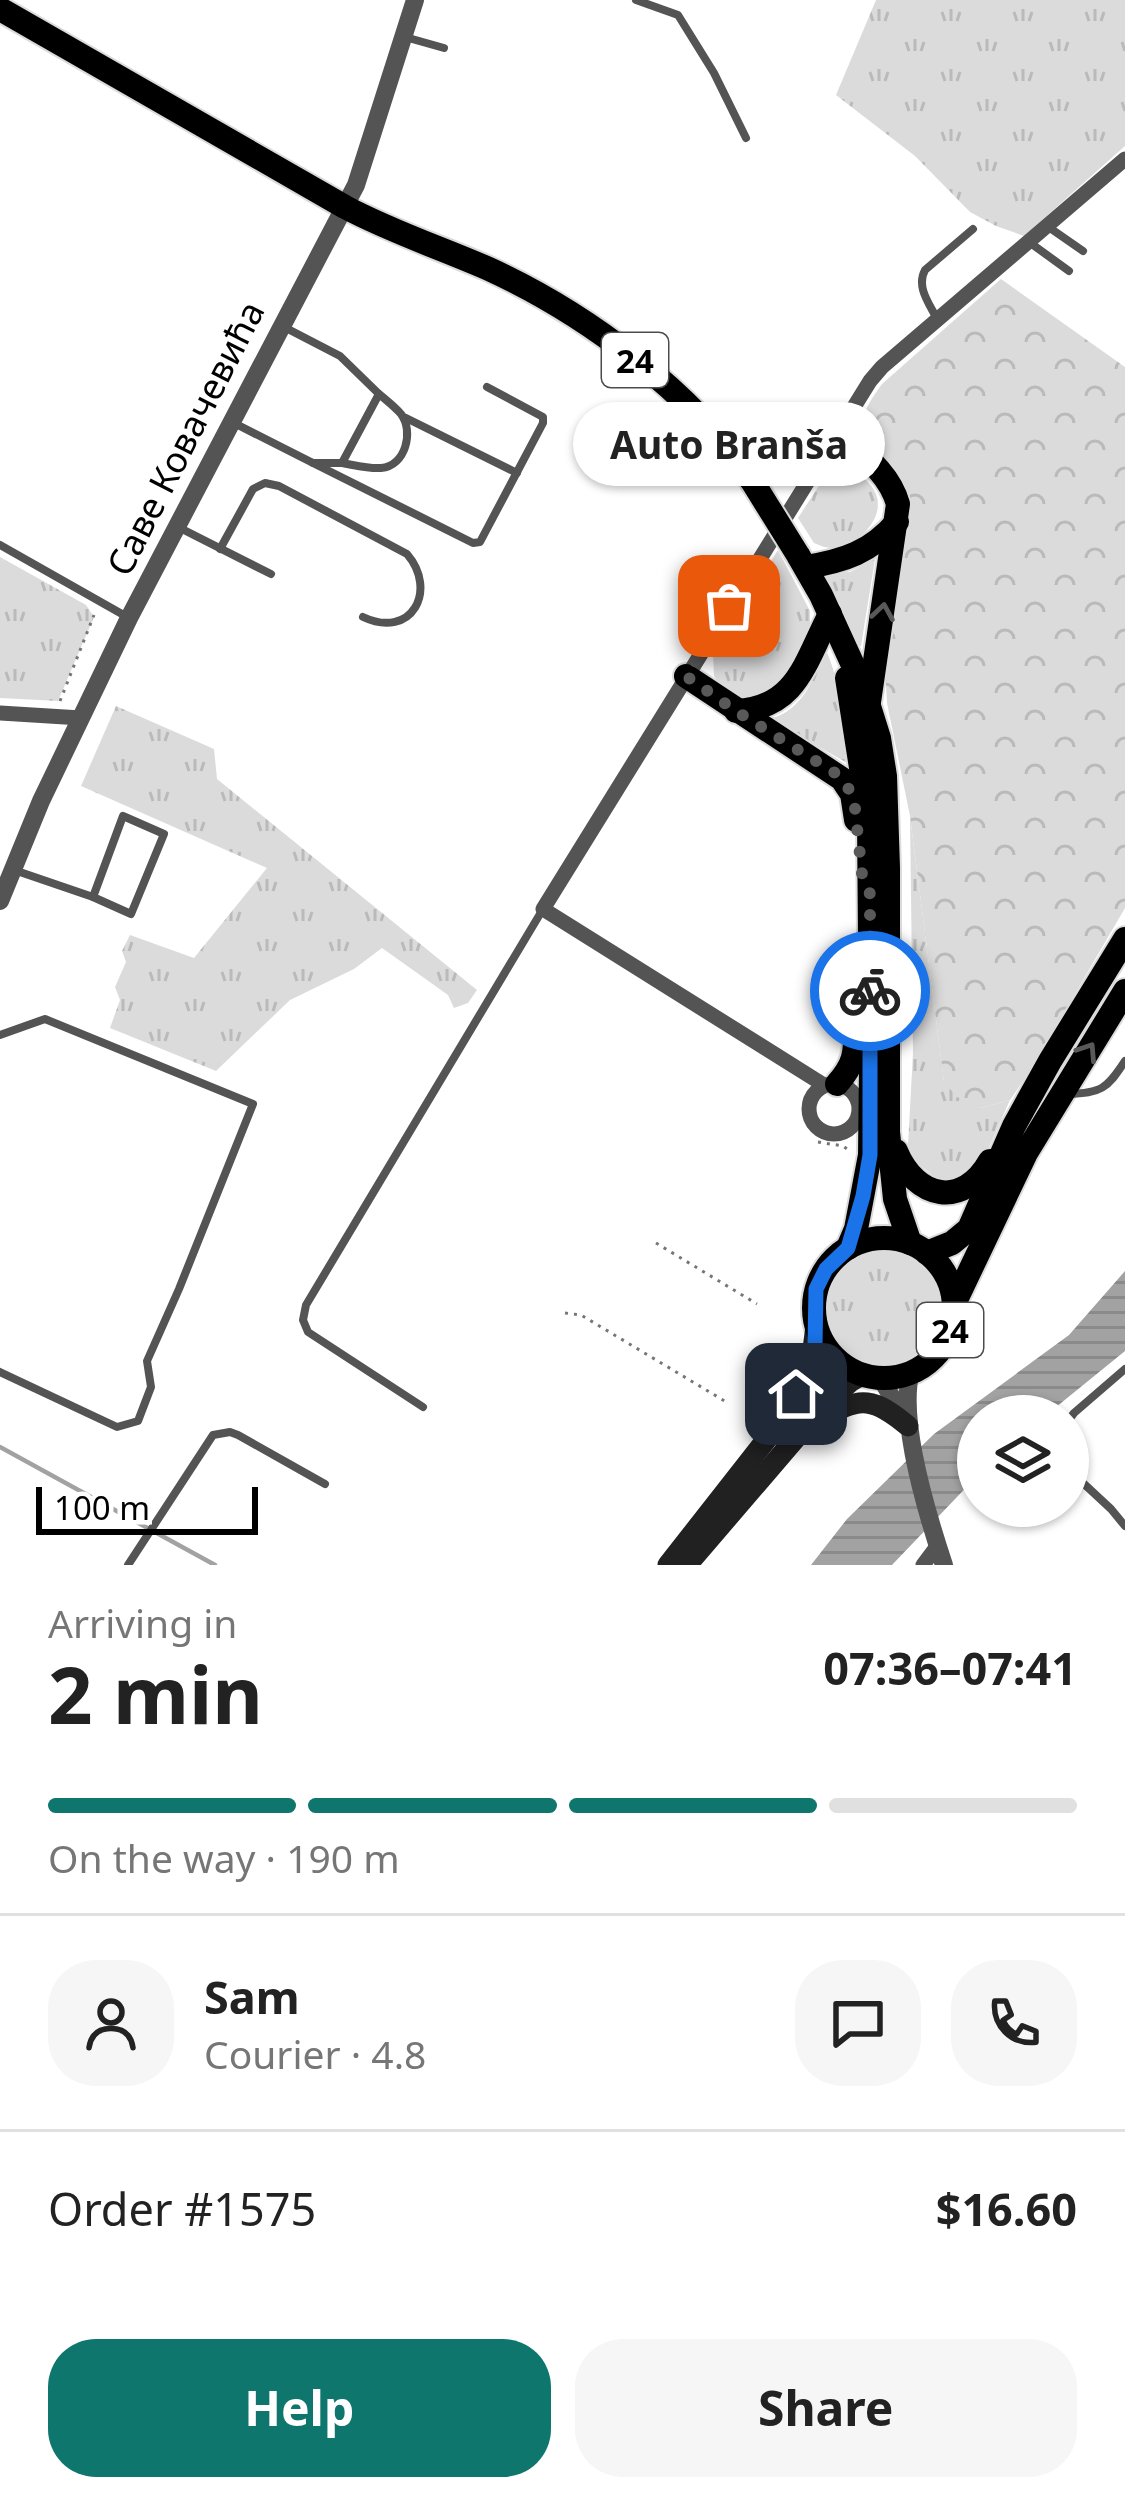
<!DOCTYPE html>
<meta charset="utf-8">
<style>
:root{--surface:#fff;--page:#f6f6f6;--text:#222;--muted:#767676;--line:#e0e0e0;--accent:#0f766e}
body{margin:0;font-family:"Noto Sans",sans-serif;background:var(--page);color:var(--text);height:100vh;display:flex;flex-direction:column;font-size:45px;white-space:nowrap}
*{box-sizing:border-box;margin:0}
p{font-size:39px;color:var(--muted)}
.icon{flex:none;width:66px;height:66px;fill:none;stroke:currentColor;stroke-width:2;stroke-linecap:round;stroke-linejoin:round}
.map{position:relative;height:1565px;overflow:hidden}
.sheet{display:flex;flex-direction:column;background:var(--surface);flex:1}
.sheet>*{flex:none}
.tools{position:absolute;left:957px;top:1395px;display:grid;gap:24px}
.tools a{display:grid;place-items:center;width:132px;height:132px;border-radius:50%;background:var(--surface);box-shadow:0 3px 9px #0004;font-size:60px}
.scale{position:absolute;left:36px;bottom:30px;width:222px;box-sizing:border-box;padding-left:12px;border:6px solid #000;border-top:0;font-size:33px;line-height:42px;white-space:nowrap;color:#000;-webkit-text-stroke:9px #fff;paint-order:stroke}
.pin{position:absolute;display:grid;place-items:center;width:102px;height:102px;color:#fff;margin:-51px;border-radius:24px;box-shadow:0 6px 18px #0006}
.courier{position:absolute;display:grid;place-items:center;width:120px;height:120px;margin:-60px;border:9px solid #1a73e8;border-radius:50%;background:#fff;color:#222;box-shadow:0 3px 15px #0007}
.bubble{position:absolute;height:84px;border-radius:42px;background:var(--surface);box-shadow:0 3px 9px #0004;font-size:39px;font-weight:700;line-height:84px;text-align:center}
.headline em{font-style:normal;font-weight:700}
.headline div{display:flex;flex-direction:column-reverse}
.headline{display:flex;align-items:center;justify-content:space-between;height:204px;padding:0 48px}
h1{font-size:78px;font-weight:700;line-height:90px}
.bar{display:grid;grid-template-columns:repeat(4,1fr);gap:18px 12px;align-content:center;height:144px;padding:0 48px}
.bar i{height:15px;border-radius:9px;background:var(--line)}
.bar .selected{background:var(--accent)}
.bar p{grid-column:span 4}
.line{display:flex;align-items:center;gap:30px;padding:0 48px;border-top:3px solid var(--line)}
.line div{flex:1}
.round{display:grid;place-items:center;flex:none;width:126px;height:126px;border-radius:48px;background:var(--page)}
.button{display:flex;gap:24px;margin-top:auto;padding:24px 48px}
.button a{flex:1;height:138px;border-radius:48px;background:var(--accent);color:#fff;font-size:48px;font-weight:700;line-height:138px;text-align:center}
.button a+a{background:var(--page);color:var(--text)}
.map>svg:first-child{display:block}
.grass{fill:url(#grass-tufts)}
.forest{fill:url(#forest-crowns)}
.water{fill:url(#water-rules)}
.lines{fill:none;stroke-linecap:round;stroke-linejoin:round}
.stream{stroke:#a2a2a2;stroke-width:4.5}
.primary-casing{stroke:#dbdbdb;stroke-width:28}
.path{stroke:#767676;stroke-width:3;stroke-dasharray:3 6;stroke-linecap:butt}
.service{stroke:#545454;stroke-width:8}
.minor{stroke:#545454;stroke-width:15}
.tertiary{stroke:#545454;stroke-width:18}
.secondary{stroke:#212121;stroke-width:21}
.primary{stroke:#000;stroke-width:24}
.primary-bridge-casing{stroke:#dbdbdb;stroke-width:28;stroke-linecap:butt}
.primary-bridge{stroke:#000;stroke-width:24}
.oneway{stroke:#595959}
.done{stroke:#595959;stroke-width:12;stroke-dasharray:0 21.6}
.route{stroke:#1a73e8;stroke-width:15}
.labels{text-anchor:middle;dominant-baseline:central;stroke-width:9;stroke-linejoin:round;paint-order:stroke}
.shield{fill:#fff;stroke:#4c4c4c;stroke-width:3}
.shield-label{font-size:33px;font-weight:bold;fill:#000}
.street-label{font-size:36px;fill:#000;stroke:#fff}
</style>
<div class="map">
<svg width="1125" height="1565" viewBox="0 0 1125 1565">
<defs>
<pattern id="grass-tufts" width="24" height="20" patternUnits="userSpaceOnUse" patternTransform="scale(3)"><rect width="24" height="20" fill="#dbdbdb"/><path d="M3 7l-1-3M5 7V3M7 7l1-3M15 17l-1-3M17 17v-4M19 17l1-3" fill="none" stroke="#bababa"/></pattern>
<pattern id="forest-crowns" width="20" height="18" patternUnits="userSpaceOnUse" patternTransform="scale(3)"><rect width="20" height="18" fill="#dbdbdb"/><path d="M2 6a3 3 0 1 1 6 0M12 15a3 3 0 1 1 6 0" fill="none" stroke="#bababa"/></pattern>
<pattern id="water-rules" width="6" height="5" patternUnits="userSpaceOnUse" patternTransform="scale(3)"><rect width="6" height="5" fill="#a2a2a2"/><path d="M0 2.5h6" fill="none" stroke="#8a8a8a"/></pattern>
</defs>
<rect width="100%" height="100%" fill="#fff"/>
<g class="grass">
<polygon points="876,0 1125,0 1125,146 1024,236 996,226 970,212 915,156 836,95"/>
<path d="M 839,468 L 855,469 C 861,476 871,483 875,492 C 887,517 859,545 834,548 C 826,548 821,546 814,543 L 798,518 L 824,478 Z"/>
<polygon points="778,550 810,611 810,629 786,683 751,700 738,698 721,687 714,676 713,654"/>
<polygon points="0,557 86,605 94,617 58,701 0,698"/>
<polygon points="875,559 861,646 858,646 823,573 850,572"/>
<path d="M 826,650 C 842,688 846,724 849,764 L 769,719 C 803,711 813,679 826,650 Z"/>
<polygon points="116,706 214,749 217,779 477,990 468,1003 454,1008 448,995 382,948 354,969 290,1000 216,1071 110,1028 120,1000 115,987 126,962 122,951 130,935 194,958 267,868 81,786"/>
<polygon points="910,816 944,1081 981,1108 1010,1100 982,1163 970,1177 934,1183 931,1174 914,1160 908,1145 913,1053"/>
<path d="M 887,1247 C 934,1254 964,1302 932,1344 C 923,1356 908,1364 893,1366 C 813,1378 797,1254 887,1247 Z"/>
</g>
<path class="forest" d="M 1001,279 L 1125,367 L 1125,908 L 1030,1071 L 1010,1100 L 981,1108 L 957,1097 L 944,1082 L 910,816 L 887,703 L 885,668 L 889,616 L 910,517 C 909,485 885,459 865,436 C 859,414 870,401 882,384 Z"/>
<polygon class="water" points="1125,1271 1125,1351 1045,1416 978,1416 978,1475 892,1565 811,1565 847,1519 934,1434 1069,1335"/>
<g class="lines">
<polyline class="stream" points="0,1447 215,1565"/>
<defs>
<g id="primary">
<path d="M 0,9 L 345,207 C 392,232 441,248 489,269 C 587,314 692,392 752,481"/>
<path d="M 837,431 C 861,453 889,472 898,504 L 869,702"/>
<polyline points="798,555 821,595 863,687 879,738 885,776 888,868 888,1132 895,1199 910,1243"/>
<path d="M 806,567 C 844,561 871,552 897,522"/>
<polyline points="686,676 842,779 852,794 856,820"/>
<polyline points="847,678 869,819 871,1065 870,1155 856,1229 848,1248"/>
<path d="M 736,711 C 797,708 805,662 830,614"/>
<path d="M 837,1084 C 854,1065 856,1053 855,1029"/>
<path d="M 896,1151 C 916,1199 963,1209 990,1161"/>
<circle cx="884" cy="1308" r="70"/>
<polyline points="927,1253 952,1243 969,1229 1014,1126 1050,1061 1125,939"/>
<polyline points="954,1304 1026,1153 1125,991"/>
</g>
</defs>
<use href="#primary" class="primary-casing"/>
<g class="path">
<polyline points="60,701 94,615"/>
<polyline points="818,1142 843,1146 850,1151"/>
<polyline points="656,1243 757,1304"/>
<polyline points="565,1313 581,1315 728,1403"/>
<polyline points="750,1429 772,1398"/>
</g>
<g class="service">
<polyline points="636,0 678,15 714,73 746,138"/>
<polyline points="405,37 444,48"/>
<polyline points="1047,226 1083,251"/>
<polyline points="1029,242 1069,271"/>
<path d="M 937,319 C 929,303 916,287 925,270 L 973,229"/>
<polyline points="406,418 517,473"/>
<polyline points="232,422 313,463 342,463 379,394 340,356 284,327"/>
<polyline points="313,463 473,543 480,542 543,423 543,417 487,387"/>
<path d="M 342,463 C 354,465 369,469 381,468 C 406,466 414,431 401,414 C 395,407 386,400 379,394"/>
<polyline points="178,527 271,574"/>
<polyline points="0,545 129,618"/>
<path d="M 220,549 L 253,489 L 265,483 L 279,486 L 407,554 C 438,590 412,640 363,617"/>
<polygon points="123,816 164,834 131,914 93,897"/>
<polyline points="14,870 93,897"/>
<polyline points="0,1035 45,1019 253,1104 179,1289 147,1361 151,1387 138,1421 117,1427 0,1372"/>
<path d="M 1068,1094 C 1101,1093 1107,1089 1125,1061"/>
<polyline points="423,1407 308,1332 303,1320 306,1305 543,909"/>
<polyline points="1068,1421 1074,1413 1125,1369"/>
<polyline points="1068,1469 1111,1509 1125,1526"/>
<polyline points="128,1565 213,1435 230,1432 238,1435 325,1484"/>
</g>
<g class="minor">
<polyline points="0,713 81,718"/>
<circle cx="834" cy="1109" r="25"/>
<polyline points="824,1085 543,909 870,381 882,367 1125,159"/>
<polyline points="923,1565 938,1545"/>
</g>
<g class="tertiary">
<polyline points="0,901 41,801 129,618 356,185 415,0"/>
<path d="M 911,1371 C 898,1419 928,1517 944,1565"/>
<polyline points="880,1377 903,1416"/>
</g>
<g class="secondary">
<path d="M 824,1419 C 859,1394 876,1399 908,1426"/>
<polyline points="668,1565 784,1417 812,1357 816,1326"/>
<polyline points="687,1565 825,1404 850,1382 864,1374"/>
</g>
<use href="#primary" class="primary"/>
<defs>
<polyline id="primary-bridge" points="752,481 798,555"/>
</defs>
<use href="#primary-bridge" class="primary-bridge-casing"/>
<use href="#primary-bridge" class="primary-bridge"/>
</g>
<defs><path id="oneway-chevron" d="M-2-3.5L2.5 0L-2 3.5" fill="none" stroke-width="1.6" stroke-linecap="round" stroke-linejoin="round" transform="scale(3)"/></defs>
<g class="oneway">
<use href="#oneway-chevron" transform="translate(883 612) rotate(-81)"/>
<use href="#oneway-chevron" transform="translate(1088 1051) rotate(-57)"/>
</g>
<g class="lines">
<polyline class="done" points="729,606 686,676 736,711 835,773 846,784 854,799 862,874 870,894 870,991"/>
<polyline class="route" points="796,1394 815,1345 816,1289 826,1269 848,1248 863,1196 870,1155 870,991"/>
</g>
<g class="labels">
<g class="shield">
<rect x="602" y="333" width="66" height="54" rx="9"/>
<rect x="917" y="1303" width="66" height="54" rx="9"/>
</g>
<g class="shield-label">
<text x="635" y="360">24</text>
<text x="950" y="1330">24</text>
</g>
<g class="street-label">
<text transform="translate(185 438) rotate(-63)">Саве Ковачевића</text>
</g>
</g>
</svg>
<div class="tools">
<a><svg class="icon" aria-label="layers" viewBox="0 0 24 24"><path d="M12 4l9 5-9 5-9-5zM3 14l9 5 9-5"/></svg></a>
</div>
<div class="scale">100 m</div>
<div class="pin" style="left:729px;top:606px;background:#ea580c"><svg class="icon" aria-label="bag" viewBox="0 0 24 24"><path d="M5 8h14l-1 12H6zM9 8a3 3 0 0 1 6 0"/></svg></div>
<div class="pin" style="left:796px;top:1394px;background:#1f2937"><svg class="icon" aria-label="home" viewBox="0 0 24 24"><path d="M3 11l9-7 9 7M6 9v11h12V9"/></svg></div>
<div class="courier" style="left:870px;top:991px"><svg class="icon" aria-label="bike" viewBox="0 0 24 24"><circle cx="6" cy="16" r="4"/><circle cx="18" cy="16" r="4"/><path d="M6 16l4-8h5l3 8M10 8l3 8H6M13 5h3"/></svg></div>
<div class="bubble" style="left:573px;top:402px;width:312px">Auto Branša</div>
</div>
<section class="sheet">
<div class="headline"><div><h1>2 min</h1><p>Arriving in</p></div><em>07:36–07:41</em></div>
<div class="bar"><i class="selected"></i><i class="selected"></i><i class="selected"></i><i></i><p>On the way · 190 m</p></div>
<div class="line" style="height:216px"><a class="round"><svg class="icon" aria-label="person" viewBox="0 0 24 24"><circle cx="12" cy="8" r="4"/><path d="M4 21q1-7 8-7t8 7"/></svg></a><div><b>Sam</b><p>Courier · 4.8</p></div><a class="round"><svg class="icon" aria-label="chat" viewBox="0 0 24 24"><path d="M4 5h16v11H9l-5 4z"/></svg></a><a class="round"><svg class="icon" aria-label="phone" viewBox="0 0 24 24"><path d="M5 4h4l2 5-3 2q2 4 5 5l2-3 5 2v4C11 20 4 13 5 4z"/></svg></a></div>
<div class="line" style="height:156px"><div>Order #1575</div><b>$16.60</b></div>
<div class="button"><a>Help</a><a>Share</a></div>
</section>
